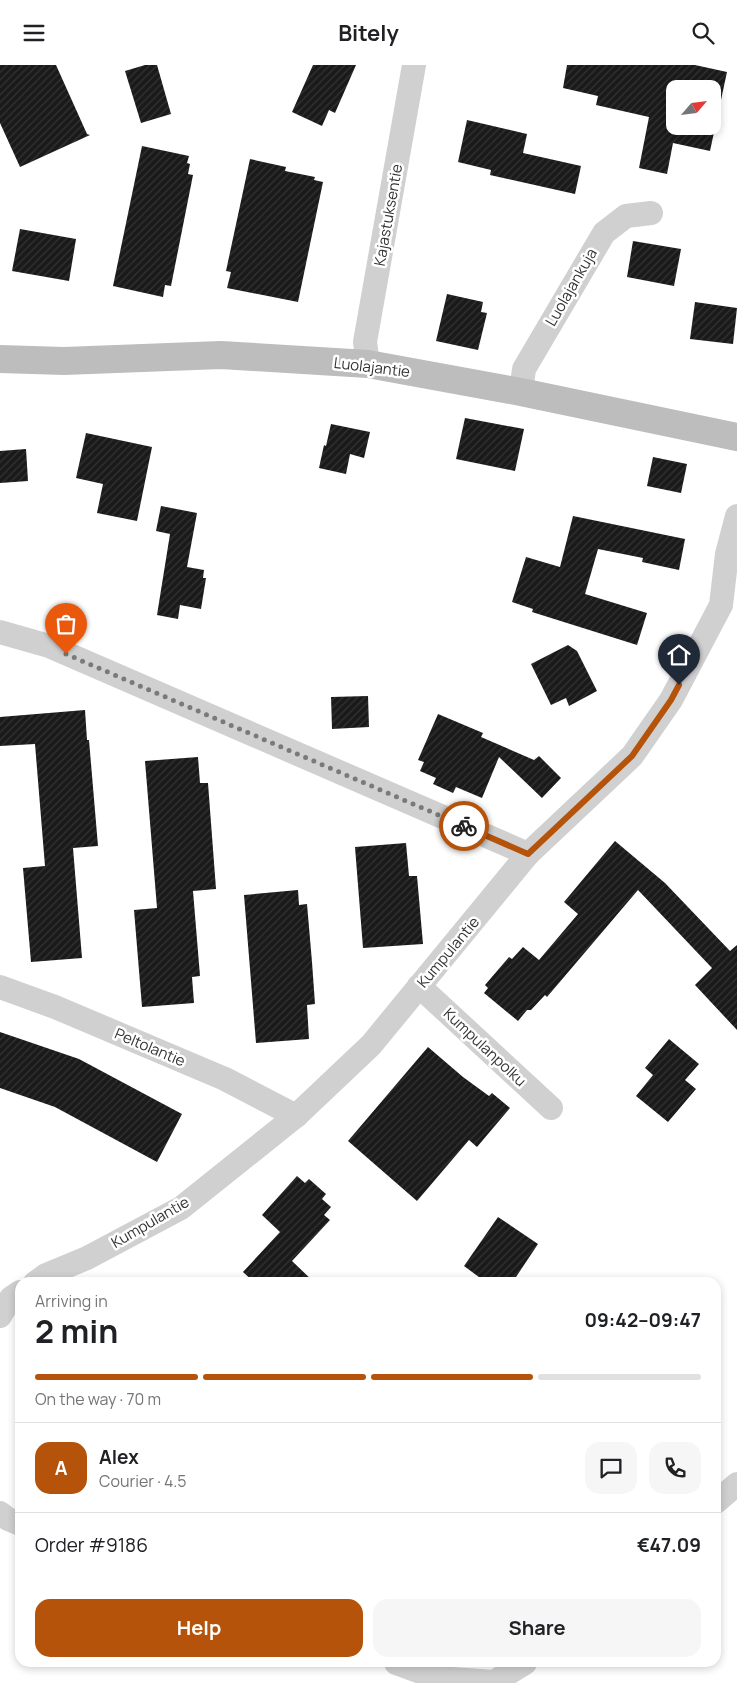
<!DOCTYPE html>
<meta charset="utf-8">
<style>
:root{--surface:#fff;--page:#f6f6f6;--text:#202124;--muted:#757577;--line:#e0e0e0;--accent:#b45309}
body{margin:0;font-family:Manrope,sans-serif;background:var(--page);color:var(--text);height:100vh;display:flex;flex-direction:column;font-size:19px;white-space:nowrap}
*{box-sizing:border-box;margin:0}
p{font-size:16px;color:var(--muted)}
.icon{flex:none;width:28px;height:28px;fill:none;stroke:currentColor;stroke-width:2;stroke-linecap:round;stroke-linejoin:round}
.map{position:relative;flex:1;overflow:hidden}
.sheet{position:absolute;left:15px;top:1212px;width:706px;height:390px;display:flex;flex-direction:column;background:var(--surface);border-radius:15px;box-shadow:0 2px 8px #0003}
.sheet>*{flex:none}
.needle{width:32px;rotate:62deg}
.tools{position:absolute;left:666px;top:15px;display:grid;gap:10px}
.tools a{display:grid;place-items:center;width:55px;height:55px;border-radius:10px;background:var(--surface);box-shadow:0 2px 8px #0003;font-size:25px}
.pin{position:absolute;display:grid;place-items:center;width:42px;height:42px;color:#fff;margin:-51px -21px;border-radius:50% 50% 50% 0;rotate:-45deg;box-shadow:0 0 5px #0007}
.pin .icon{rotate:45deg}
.courier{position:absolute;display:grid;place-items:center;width:50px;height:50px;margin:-25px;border:4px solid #b45309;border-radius:50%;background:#fff;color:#222;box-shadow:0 1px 6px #0007}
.head em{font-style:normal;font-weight:700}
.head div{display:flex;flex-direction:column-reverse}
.head{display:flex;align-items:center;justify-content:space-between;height:85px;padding:0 20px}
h1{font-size:32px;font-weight:700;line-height:38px}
.bar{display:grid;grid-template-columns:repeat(4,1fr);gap:8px 5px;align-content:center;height:60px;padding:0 20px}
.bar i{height:6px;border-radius:4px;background:var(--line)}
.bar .on{background:var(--accent)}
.bar p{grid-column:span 4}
.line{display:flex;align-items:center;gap:12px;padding:0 20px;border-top:1px solid var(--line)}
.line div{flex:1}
.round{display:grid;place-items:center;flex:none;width:52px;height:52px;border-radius:15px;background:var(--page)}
.button{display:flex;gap:10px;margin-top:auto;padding:10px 20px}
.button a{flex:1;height:58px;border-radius:15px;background:var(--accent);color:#fff;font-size:20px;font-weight:700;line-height:58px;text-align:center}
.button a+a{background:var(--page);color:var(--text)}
header{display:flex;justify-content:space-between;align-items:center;height:65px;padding:0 20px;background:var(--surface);font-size:22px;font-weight:700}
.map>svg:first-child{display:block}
.building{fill:url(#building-hatch);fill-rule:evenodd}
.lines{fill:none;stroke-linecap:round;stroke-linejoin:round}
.minor{stroke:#d0d0d0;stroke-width:24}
.secondary{stroke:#bdbdbd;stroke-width:28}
.done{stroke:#7a7a7a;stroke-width:5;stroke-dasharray:0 9}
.route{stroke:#b45309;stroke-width:6}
.labels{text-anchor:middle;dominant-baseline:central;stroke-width:5;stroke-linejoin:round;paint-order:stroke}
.street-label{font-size:15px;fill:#333;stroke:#fff}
</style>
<header><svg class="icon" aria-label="menu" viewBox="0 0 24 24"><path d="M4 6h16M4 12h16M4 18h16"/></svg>Bitely<svg class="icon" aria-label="search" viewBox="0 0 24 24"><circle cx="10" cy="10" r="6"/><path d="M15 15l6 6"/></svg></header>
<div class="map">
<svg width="737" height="1618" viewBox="0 0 737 1618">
<defs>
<pattern id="building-hatch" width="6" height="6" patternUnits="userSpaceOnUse" patternTransform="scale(1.25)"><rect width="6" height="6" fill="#1a1a1a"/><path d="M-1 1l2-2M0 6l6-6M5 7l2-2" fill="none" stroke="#333"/></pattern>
</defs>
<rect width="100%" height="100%" fill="#fff"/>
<g class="building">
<polygon points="0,0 56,0 87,69 90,70 20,102 0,58"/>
<polygon points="145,0 157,0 171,49 141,58 125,6"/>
<polygon points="313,0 356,0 335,48 329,45 322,61 292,47"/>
<path d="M 567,0 L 695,0 L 727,7 L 710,86 L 673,78 L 667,109 L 639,103 L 649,52 L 596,40 L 598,31 L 563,23 ZM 675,24 L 712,24 L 712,61 L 675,61 Z"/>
<polygon points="467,55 527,69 523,88 581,101 575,129 490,110 491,105 458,97"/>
<polygon points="142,81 189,91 187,98 190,99 188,109 193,110 171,221 165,220 163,232 113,221"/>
<polygon points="250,94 286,102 285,106 315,112 314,115 323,117 298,237 227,223 231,207 226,206"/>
<polygon points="20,164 76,174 69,216 12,206"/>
<polygon points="633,176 681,184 674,221 627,212"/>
<polygon points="447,229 483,237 481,247 487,248 478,285 436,276"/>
<polygon points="695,237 737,243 733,279 690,274"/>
<polygon points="465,353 524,364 515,406 456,394"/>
<polygon points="331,359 370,367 364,393 350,389 346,409 319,403 324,380 326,381"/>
<polygon points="86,368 152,382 137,456 97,448 103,419 76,413"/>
<polygon points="26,384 28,416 0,418 0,386"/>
<polygon points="653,392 687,399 681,428 647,421"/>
<polygon points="161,441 197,448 187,502 204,505 203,513 206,513 201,544 180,540 178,554 157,550 170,469 156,466"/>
<polygon points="573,451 685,474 679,505 642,497 643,493 598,484 585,529 647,548 637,580 532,547 533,544 512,537 526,492 560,502"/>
<polygon points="568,580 577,586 597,626 569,641 566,633 551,640 531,599"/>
<polygon points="368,631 369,662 332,664 331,632"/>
<polygon points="85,645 87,675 89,675 98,781 73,783 82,893 31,897 23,803 45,801 35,679 0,681 0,652"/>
<polygon points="438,649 483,668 481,672 534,695 539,691 561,713 542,733 499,692 482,733 456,722 453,728 433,719 436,713 420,706 424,697 418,695"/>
<polygon points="198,692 200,718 208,718 216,824 193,826 200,911 192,912 194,938 142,942 134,845 157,843 145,696"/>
<polygon points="615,776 665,818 730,886 737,880 737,965 695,920 712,903 638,825 547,932 545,930 531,945 527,945 518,956 484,928 488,923 485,920 509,892 512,894 523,882 539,895 578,849 564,837"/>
<polygon points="406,778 409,811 417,811 423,879 363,883 355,782"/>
<polygon points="298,825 299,840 307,839 312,897 315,939 307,940 309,974 256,978 244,830"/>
<polygon points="0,967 79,994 182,1049 157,1097 55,1042 0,1023"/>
<polygon points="669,974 699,999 685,1015 696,1024 668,1057 636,1031 653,1010 645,1003"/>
<polygon points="428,982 463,1012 489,1031 492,1028 510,1043 477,1082 469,1075 417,1136 348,1076"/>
<polygon points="297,1111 305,1118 309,1114 326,1129 322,1134 331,1142 324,1150 330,1155 292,1196 315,1218 255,1218 243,1207 280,1167 262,1150"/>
<polygon points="498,1152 538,1179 512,1218 487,1218 464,1201"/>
</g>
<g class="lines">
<g class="minor">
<polyline points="368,299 365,277 414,0"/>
<polyline points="521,327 524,304 604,168 626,151 651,148"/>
<polyline points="0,567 49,581 528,789"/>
<polyline points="419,921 551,1043"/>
<polyline points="0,922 55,942 225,1014 296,1051"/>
<polyline points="35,1218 46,1210 87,1193 181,1143 296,1051 371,980 528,789 632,691 671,635 721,540 727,489 737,451"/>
<polyline points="0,1251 11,1233 20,1227"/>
<polyline points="716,1437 737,1419"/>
<polyline points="0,1448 8,1454 20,1459"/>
<polyline points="396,1598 437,1613 494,1617 525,1598"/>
</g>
<polyline class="secondary" points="0,294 64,296 221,290 368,299 521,327 737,372"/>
</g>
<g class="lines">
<polyline class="done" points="66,589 464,761"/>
<polyline class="route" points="464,761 528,789 632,691 671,635 679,620"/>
</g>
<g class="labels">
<g class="street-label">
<text transform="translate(388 150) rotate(-80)">Kajastuksentie</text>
<text transform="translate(571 222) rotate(-60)">Luolajankuja</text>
<text transform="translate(372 302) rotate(7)">Luolajantie</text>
<text transform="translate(448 887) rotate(-50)">Kumpulantie</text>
<text transform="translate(150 982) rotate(23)">Peltolantie</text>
<text transform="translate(485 982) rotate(43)">Kumpulanpolku</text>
<text transform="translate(150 1157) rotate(-30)">Kumpulantie</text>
</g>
</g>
</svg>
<div class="tools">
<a><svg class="needle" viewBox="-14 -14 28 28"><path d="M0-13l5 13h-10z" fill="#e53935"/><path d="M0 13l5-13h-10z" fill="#757577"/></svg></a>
</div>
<div class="pin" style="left:66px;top:589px;background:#ea580c"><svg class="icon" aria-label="bag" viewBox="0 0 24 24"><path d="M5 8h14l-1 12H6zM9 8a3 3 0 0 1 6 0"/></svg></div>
<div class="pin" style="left:679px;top:620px;background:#1f2937"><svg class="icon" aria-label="home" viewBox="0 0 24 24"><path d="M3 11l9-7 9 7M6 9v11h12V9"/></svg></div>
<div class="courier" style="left:464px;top:761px"><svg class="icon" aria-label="bike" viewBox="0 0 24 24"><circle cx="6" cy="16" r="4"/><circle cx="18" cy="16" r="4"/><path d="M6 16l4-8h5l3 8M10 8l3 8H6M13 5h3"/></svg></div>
<section class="sheet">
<div class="head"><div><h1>2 min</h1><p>Arriving in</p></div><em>09:42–09:47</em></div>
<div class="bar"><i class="on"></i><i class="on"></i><i class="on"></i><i></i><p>On the way · 70 m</p></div>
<div class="line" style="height:90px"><b class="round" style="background:var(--accent);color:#fff">A</b><div><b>Alex</b><p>Courier · 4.5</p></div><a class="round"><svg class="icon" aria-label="chat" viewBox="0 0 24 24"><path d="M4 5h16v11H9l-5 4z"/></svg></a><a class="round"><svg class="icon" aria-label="phone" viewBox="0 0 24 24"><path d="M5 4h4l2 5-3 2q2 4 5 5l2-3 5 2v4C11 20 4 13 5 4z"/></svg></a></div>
<div class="line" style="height:65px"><div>Order #9186</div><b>€47.09</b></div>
<div class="button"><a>Help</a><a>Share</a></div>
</section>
</div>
